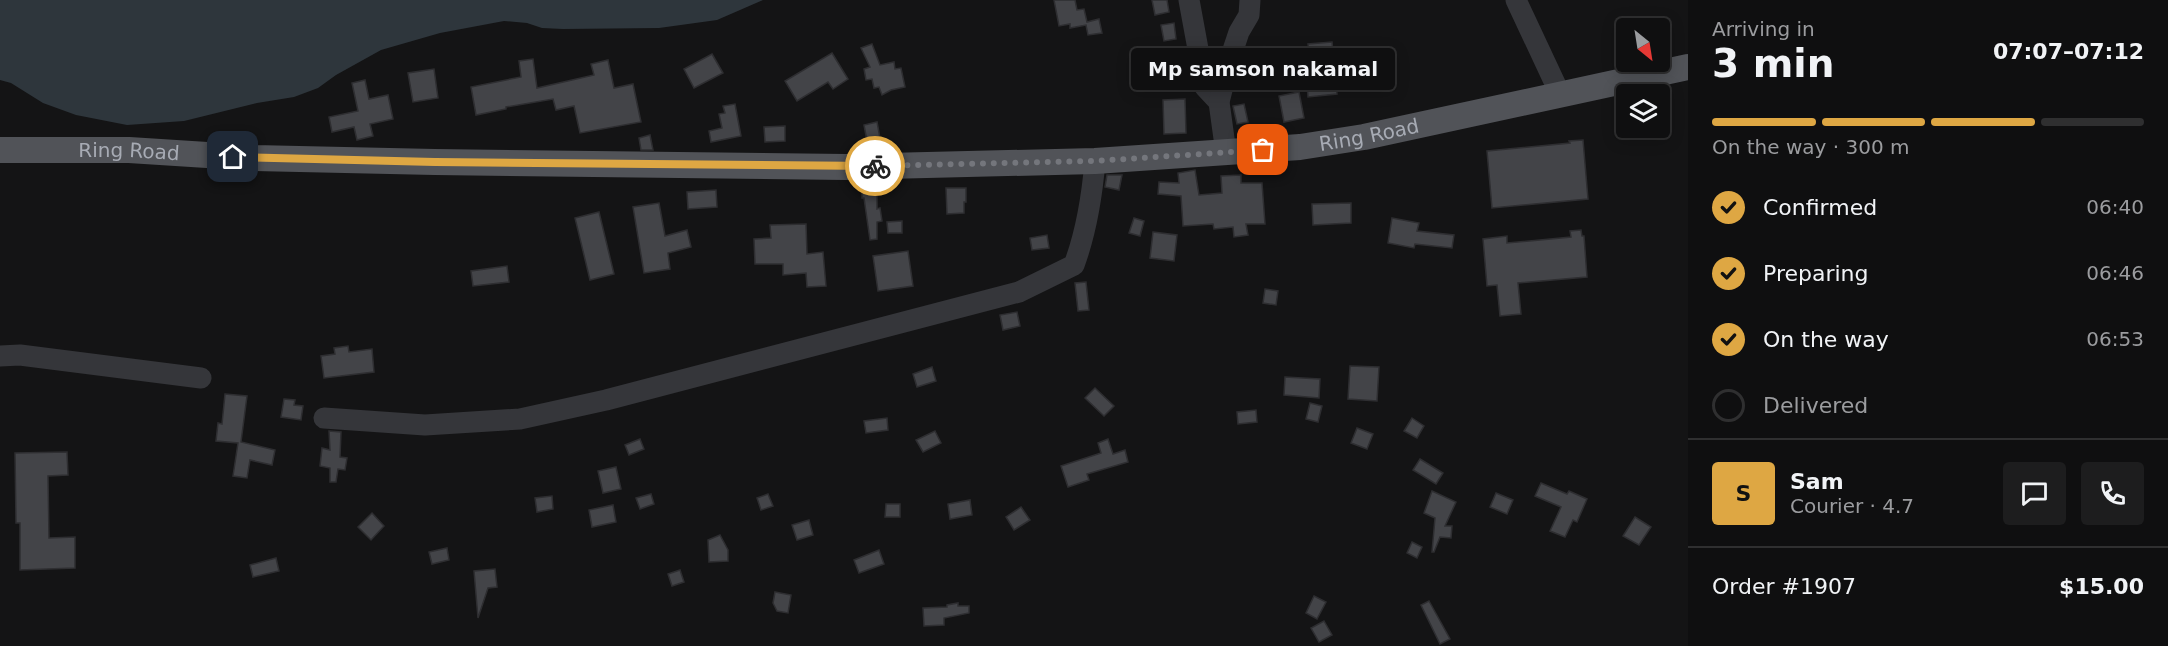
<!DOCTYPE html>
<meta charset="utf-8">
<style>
:root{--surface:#0f0f10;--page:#1d1d1e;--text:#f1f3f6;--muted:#9b9c9f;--line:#2f2f30;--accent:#dea743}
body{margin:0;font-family:"DejaVu Sans",sans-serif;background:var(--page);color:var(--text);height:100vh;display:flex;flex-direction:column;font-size:22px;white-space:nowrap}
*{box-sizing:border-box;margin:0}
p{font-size:20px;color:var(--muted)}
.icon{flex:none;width:33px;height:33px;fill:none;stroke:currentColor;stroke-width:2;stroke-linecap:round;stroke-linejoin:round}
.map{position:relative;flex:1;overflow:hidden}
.details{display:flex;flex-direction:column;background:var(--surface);width:480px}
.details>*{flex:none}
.needle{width:39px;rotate:150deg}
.buttons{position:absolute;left:1616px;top:18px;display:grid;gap:12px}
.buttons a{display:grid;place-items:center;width:54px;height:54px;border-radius:6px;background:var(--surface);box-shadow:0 3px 15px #0003,0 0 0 2px var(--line);font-size:30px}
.pin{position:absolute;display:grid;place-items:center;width:51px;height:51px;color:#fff;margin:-26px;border-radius:12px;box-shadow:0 3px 9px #0006}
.courier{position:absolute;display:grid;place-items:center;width:60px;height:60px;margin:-30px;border:4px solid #dea743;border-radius:50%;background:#fff;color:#222;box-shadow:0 2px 8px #0007}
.bubble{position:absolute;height:42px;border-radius:6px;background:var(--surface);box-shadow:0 3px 15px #0003,0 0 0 2px var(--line);font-size:20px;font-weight:700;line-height:42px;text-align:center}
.head em{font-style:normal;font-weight:700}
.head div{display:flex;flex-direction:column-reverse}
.head{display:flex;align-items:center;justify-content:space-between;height:102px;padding:0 24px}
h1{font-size:39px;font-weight:700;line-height:45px}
.bar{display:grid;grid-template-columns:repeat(4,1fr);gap:9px 6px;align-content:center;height:72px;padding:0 24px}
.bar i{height:8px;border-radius:4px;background:var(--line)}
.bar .on{background:var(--accent)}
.bar p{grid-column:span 4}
.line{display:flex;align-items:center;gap:15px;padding:0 24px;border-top:2px solid var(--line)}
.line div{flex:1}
.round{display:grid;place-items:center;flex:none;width:63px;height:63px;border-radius:6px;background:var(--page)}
ol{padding:0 24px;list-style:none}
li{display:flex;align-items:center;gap:18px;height:66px}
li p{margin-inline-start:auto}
li .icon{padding:6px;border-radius:50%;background:var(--accent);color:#111;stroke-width:4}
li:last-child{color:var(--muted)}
li i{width:33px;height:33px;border:3px solid var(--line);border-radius:50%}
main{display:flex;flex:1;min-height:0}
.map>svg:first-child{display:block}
.water{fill:#2e363c}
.building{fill:#434448;stroke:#2e2e31;stroke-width:1.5}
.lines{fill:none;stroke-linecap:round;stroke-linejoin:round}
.minor{stroke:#35363a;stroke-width:21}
.major{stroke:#515358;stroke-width:26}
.done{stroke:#74767c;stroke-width:6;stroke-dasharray:0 10.8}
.route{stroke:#dea743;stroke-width:8}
.labels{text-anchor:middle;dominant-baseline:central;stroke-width:4.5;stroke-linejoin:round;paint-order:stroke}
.street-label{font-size:20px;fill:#a7abb4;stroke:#0f0f10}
</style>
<main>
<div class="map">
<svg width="1688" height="646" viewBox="0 0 1688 646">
<rect width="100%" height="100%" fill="#141415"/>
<polygon class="water" points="0,0 763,0 717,20 659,28 563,29 542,28 527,23 504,21 440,33 381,50 336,75 318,88 294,97 257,103 184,121 127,125 76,115 43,103 11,83 0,80"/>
<g class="building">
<polygon points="1054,0 1075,0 1077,10 1084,9 1087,22 1099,19 1102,33 1088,35 1086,25 1070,28 1070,24 1059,26"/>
<polygon points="1152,0 1167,0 1169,12 1155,15"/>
<polygon points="1174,23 1176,39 1164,41 1161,25"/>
<polygon points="1332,42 1334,64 1342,64 1343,81 1336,82 1337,94 1308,97 1305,59 1310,59 1308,44"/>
<polygon points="872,44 880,65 894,62 895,69 901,68 905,87 891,90 882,95 879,87 874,88 872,79 866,80 864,69 870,67 861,48"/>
<polygon points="832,53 848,79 833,89 828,82 797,101 785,81"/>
<polygon points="712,54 723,73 694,88 684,69"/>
<polygon points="533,59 537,88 594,75 591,64 608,60 614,88 633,84 641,122 580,133 574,106 556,110 553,99 506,107 506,109 476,115 471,87 521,77 519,61"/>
<polygon points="434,69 438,98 413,102 408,73"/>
<polygon points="1376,79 1377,90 1365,91 1364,80"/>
<polygon points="365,80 369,99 388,95 393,119 370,124 373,136 357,140 354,127 332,132 329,117 358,111 352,83"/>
<polygon points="1299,92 1304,118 1284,122 1279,96"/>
<polygon points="1185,99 1186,133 1164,134 1163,100"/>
<polygon points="735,104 741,136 711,142 709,131 722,128 719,114 725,113 723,106"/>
<polygon points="1244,104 1248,122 1237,124 1233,106"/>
<polygon points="877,122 880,138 867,141 864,125"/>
<polygon points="785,126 785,141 765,142 764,127"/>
<polygon points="650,135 653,150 641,150 639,138"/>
<polygon points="1583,140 1588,199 1492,208 1487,151 1570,143 1569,141"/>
<polygon points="1195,170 1199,195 1222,193 1221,176 1241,175 1241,183 1262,183 1265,224 1246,224 1248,235 1234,237 1233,227 1214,229 1213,224 1183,226 1181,196 1158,194 1159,182 1179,183 1178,173"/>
<polygon points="1107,175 1122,175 1119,190 1105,187"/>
<polygon points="877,181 877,209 880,208 882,221 877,222 877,239 870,240 864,198 862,198 862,182"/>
<polygon points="946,188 966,188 966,202 964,202 964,213 947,214"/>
<polygon points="716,190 717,207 688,209 687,192"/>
<polygon points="659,203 665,236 687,230 691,247 668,253 670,269 644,273 633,207"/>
<polygon points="1351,203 1351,223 1313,225 1312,204"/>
<polygon points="599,212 614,274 590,280 575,218"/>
<polygon points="1134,218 1144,221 1140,236 1129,233"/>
<polygon points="1392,218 1419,223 1417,231 1454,235 1452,248 1415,244 1414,248 1388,243"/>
<polygon points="902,221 902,233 888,233 887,222"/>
<polygon points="806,224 807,254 823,252 826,286 807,287 806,273 783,275 783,264 755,264 754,239 771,238 770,225"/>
<polygon points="1581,230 1582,236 1584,236 1587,277 1518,283 1521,314 1500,316 1497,285 1487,286 1483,239 1507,236 1507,243 1571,237 1570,231"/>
<polygon points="1153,232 1177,235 1174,261 1150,258"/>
<polygon points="1047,235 1049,248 1032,250 1030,238"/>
<polygon points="908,251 913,286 878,291 873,256"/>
<polygon points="507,266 509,282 473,286 471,271"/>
<polygon points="1086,282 1089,310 1078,311 1075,283"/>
<polygon points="1265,289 1278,291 1276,305 1263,303"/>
<polygon points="1017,312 1020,326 1003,330 1000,315"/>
<polygon points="348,346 349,352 372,349 374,372 324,378 321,356 335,354 334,348"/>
<polygon points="1350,366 1379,367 1377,401 1348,399"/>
<polygon points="932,367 936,381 917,387 913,374"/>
<polygon points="1285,377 1320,379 1319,398 1284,395"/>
<polygon points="1095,388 1114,406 1104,416 1085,398"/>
<polygon points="225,394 247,396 241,442 275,450 272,465 250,460 247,478 233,476 238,443 216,441 218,423 222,424"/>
<polygon points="284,399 295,400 294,405 303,406 301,420 281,417"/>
<polygon points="1310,403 1322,406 1318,422 1306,419"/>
<polygon points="1256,410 1257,422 1238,424 1237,412"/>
<polygon points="887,418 888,430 866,433 864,421"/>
<polygon points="1412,418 1424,426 1417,438 1404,431"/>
<polygon points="1357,428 1373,434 1367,449 1351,443"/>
<polygon points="329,431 341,432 340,457 347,458 345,470 338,469 336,482 330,482 330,468 320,466 322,448 330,450"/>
<polygon points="935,431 941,443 923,452 916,440"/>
<polygon points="640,439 644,449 629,455 625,445"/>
<polygon points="1108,439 1113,454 1125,450 1128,462 1087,474 1089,480 1068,487 1061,466 1101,453 1098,443"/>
<polygon points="67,452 68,475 48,476 49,538 75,537 75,568 20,570 20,523 16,523 15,453"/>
<polygon points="1420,459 1443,473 1436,484 1413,470"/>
<polygon points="616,467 621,489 603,493 598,471"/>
<polygon points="1541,483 1567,494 1569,491 1587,499 1577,522 1573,520 1565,537 1550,531 1561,507 1535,496"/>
<polygon points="1432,491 1456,502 1445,526 1452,526 1451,538 1440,537 1434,552 1432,552 1435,518 1424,513"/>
<polygon points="1496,493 1513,500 1507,514 1490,507"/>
<polygon points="651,494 654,504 640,509 636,498"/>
<polygon points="768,494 773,506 761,510 757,498"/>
<polygon points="552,496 553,509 537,512 535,498"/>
<polygon points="970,500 972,515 950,519 948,504"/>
<polygon points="886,504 900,504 900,517 885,517"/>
<polygon points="613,505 616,522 592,527 589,510"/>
<polygon points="1021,507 1030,520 1014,530 1006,517"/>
<polygon points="372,513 384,526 371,540 358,527"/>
<polygon points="1635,517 1651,527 1639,545 1623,536"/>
<polygon points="809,520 813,535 797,540 792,525"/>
<polygon points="720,535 728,550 728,561 709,562 708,540"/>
<polygon points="1412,542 1422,547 1417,558 1407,553"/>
<polygon points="447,548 449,560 432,564 429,552"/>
<polygon points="879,550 884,564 859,573 854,560"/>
<polygon points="276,558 279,571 253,577 250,565"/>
<polygon points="495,569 497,587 488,588 478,618 474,571"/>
<polygon points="680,570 684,582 672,586 668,574"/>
<polygon points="775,592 791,595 788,613 777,611 773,603"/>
<polygon points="1314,596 1326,602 1317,619 1306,613"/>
<polygon points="1429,601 1450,639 1440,644 1421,605"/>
<polygon points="958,603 958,606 969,606 969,613 944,618 944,625 924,626 923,608 947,607 947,605"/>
<polygon points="1324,621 1332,635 1319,642 1311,628"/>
</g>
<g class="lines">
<g class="minor">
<polyline points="1189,0 1205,87 1219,102"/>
<polyline points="1516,0 1560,94"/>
<polyline points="1226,153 1219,102 1229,62 1239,32 1249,15 1250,0"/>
<polyline points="0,356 20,355 201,378"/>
<path d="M 324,418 L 425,425 L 520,419 L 606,400 L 1019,292 L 1074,265 C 1087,230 1092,197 1095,161"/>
</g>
<path class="major" id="s1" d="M 0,150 L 129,150 L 254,158 L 435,162 L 846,167 L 1095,161 L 1300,147 L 1364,137 L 1688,67"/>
</g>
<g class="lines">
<polyline class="done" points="875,166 1095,161 1263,150"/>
<polyline class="route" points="233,157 435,162 875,166"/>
</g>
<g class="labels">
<g class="street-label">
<text stroke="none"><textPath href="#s1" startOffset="1371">Ring Road</textPath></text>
<text stroke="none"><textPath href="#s1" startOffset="129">Ring Road</textPath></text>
</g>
</g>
</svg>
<div class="buttons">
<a><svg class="needle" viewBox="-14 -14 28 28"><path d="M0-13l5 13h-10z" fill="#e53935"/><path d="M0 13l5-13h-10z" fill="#9b9c9f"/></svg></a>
<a><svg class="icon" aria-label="layers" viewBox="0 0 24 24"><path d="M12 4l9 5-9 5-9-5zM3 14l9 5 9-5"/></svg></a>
</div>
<div class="pin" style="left:1263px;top:150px;background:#ea580c"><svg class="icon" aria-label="bag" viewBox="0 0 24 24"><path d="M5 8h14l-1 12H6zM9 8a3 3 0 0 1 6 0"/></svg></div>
<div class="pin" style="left:233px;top:157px;background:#1f2937"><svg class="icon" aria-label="home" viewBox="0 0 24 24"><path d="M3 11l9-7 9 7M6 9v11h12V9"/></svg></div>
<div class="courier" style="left:875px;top:166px"><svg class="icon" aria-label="bike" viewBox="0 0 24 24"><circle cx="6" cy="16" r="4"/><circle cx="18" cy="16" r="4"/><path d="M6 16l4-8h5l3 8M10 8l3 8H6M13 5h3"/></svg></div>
<div class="bubble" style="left:1131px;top:48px;width:264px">Mp samson nakamal</div>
</div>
<section class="details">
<div class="head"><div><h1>3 min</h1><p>Arriving in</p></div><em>07:07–07:12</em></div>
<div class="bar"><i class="on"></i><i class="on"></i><i class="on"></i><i></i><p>On the way · 300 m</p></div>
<ol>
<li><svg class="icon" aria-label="check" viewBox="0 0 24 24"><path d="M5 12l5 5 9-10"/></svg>Confirmed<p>06:40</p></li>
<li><svg class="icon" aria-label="check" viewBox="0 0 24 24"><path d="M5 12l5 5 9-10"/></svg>Preparing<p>06:46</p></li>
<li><svg class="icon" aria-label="check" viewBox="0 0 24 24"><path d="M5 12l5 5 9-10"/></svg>On the way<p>06:53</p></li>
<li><i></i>Delivered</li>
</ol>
<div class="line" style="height:108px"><b class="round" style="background:var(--accent);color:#111">S</b><div><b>Sam</b><p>Courier · 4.7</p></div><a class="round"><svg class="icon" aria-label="chat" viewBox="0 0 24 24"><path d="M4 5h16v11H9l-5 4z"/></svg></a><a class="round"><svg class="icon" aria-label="phone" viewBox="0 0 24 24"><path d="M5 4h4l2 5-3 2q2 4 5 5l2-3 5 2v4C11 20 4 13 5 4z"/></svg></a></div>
<div class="line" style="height:78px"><div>Order #1907</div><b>$15.00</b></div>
</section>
</main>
